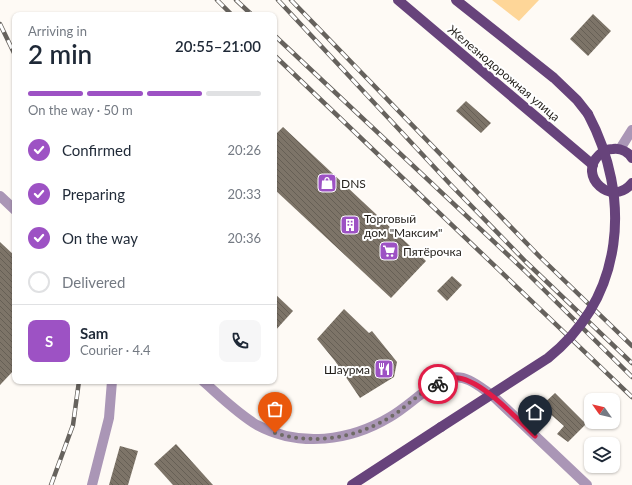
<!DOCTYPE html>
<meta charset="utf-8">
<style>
:root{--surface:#fff;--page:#f6f6f7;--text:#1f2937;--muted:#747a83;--line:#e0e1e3;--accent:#9d52c4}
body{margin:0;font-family:Lato,sans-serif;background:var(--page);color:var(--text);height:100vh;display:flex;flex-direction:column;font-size:15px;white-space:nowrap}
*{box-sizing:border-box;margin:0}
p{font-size:13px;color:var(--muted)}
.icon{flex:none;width:22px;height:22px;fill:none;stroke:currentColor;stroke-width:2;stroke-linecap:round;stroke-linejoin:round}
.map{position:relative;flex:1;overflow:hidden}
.sheet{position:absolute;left:12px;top:12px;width:265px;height:372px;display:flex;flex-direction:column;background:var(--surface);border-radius:8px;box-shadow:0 1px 3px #0004}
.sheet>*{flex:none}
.needle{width:26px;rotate:304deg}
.tools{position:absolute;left:584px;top:393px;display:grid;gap:8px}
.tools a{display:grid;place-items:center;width:36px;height:36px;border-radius:8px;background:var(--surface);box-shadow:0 1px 3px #0004;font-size:20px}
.pin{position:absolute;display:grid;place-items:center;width:34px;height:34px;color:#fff;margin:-41px -17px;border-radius:50% 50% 50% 0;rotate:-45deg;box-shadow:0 0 4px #0007}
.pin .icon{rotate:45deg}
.courier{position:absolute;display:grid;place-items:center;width:40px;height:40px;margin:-20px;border:3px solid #e11d48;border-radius:50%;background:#fff;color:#222;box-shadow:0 1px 5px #0007}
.headline em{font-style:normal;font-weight:600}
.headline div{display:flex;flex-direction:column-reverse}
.headline{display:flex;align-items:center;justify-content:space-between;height:68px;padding:0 16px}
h1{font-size:26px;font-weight:600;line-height:30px}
.bar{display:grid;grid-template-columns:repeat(4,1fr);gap:6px 4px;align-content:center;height:48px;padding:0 16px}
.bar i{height:5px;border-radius:3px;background:var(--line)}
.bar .current{background:var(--accent)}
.bar p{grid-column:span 4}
.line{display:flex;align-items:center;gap:10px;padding:0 16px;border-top:1px solid var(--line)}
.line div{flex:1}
.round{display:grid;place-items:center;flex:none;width:42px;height:42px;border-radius:8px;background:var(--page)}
ol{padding:0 16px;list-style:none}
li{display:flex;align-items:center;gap:12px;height:44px}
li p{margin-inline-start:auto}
li .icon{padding:4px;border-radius:50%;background:var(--accent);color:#fff;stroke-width:4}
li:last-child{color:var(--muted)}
li i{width:22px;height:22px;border:2px solid var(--line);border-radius:50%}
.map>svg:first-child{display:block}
.grass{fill:#fed698}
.building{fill:url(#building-back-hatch)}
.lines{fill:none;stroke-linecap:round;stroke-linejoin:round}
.minor{stroke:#aa96b6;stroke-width:10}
.major{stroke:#67437b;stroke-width:10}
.rail-casing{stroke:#66625d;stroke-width:4.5}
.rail{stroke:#fff;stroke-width:3;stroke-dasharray:9;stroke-linecap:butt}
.major-bridge{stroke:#67437b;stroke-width:10}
.done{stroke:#6f6b66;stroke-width:4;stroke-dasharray:0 7.2}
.route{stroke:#e11d48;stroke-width:5}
.labels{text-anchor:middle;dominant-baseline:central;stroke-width:4;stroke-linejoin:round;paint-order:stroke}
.street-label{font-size:12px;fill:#221e19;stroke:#fff}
.poi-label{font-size:12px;fill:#221e19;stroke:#fff;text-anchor:start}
</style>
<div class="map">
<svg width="632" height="485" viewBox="0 0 632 485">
<defs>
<pattern id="building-back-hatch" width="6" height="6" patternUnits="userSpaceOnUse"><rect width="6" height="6" fill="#7d7468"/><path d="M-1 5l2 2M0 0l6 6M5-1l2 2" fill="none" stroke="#665f55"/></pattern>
</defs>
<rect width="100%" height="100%" fill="#fefaf5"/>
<polygon class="grass" points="492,0 539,0 519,21"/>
<g class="building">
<polygon points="593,14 611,31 588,56 570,39"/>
<polygon points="466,101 491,123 481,133 456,111"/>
<polygon points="283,127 426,261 391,298 274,189 274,136"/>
<polygon points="0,242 15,256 15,369 0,385"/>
<polygon points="452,276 462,285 447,301 437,291"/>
<polygon points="274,293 293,311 274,332"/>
<polygon points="344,309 369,333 372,331 397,362 394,377 360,398 335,361 317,339"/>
<polygon points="555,393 586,424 568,442 557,434 564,426 541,406"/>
<polygon points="176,444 213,485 173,485 154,464"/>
<polygon points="120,446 138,451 128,485 109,485"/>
</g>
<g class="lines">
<g class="minor">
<polyline points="620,149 632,130"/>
<polyline points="0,196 15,210"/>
<path d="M 203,381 C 220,396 237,413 257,425 C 300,448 350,441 390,417 C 411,405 428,384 452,378 C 466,374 481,388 492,395 L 587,485"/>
<polyline points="92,485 109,418 112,381"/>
</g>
<g class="major">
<polyline points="398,0 593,165"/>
<polyline points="456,0 554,78 577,100 588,114"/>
<path d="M 632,158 C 628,152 621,148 613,149 C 608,149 603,151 599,155 C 577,176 612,208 632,183"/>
<polyline points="352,485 441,427"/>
</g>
<defs>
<g id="rail">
<polyline points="217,0 232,15"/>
<polyline points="236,0 252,15"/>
<polyline points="278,0 450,184 526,262 632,363"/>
<polyline points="291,0 540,257 632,346"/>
<polyline points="0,24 15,55"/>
<polyline points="274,35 524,270 632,377"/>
<polyline points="274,55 632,397"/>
<polyline points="51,485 73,425 79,381"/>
</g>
</defs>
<use href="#rail" class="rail-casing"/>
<use href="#rail" class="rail"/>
<path class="major-bridge" d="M 441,427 L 548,358 C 625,296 632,197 588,114"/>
</g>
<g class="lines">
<path class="done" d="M 275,433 C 317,446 362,437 398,412 C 410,403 424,389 438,384"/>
<path class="route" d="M 438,384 C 442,382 448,378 452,378 C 477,374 518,420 535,436"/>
</g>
<defs>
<symbol id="shop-square" viewBox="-11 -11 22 22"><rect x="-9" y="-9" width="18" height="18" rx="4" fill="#9d52c4" stroke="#fff"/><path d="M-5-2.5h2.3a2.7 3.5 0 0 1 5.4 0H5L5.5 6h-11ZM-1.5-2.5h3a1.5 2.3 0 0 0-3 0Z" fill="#fff"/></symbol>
<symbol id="building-square" viewBox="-11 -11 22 22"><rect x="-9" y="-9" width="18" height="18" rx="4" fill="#9d52c4" stroke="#fff"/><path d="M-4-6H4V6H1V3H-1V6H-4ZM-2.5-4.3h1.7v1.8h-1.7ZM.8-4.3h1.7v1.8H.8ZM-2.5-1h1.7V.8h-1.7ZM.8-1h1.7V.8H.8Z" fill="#fff"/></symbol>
<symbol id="supermarket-square" viewBox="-11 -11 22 22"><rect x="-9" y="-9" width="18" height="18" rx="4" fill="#9d52c4" stroke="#fff"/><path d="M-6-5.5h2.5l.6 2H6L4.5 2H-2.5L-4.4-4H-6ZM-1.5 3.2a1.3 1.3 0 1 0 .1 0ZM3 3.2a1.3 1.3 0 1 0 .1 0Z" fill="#fff"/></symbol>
<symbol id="restaurant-square" viewBox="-11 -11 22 22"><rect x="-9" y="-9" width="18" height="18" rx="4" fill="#9d52c4" stroke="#fff"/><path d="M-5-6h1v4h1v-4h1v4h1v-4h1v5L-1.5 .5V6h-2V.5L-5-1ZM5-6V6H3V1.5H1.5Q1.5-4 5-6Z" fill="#fff"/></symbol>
</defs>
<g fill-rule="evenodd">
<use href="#shop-square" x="316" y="172" width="22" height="22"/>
<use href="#building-square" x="339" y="214" width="22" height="22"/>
<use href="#supermarket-square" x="378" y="240" width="22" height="22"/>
<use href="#restaurant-square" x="373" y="358" width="22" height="22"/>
</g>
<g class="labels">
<g class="street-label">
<text transform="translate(504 73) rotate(40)">Железнодорожная улица</text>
</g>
<g class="poi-label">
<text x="341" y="183">DNS</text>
<text x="364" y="218">Торговый<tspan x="364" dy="14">дом "Максим"</tspan></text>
<text x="403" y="251">Пятёрочка</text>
<text x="370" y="369" text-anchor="end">Шаурма</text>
</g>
</g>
</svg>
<div class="tools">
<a><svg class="needle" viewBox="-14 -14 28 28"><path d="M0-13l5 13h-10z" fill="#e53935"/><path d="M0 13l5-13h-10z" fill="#747a83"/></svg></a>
<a><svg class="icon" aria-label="layers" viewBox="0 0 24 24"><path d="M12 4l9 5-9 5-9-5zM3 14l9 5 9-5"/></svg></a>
</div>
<div class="pin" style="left:275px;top:433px;background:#ea580c"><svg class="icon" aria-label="bag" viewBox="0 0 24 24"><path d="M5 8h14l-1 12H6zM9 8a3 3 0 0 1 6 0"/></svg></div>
<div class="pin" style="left:535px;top:436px;background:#1f2937"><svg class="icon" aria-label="home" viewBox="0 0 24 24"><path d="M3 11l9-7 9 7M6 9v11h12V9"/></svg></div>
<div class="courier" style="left:438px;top:384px"><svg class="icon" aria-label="bike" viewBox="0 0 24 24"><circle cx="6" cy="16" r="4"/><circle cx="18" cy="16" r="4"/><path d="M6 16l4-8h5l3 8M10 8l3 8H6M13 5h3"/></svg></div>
<section class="sheet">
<div class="headline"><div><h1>2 min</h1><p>Arriving in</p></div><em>20:55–21:00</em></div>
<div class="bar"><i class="current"></i><i class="current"></i><i class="current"></i><i></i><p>On the way · 50 m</p></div>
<ol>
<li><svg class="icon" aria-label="check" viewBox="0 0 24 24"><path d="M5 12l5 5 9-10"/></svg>Confirmed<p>20:26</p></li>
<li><svg class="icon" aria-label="check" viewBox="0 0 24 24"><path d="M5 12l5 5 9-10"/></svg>Preparing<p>20:33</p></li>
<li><svg class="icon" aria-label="check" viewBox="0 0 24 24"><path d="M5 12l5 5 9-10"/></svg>On the way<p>20:36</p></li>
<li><i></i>Delivered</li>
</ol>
<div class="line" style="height:72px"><b class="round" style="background:var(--accent);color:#fff">S</b><div><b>Sam</b><p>Courier · 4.4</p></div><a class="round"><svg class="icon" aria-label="phone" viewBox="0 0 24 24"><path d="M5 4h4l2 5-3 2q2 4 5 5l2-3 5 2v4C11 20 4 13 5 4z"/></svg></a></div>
</section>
</div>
